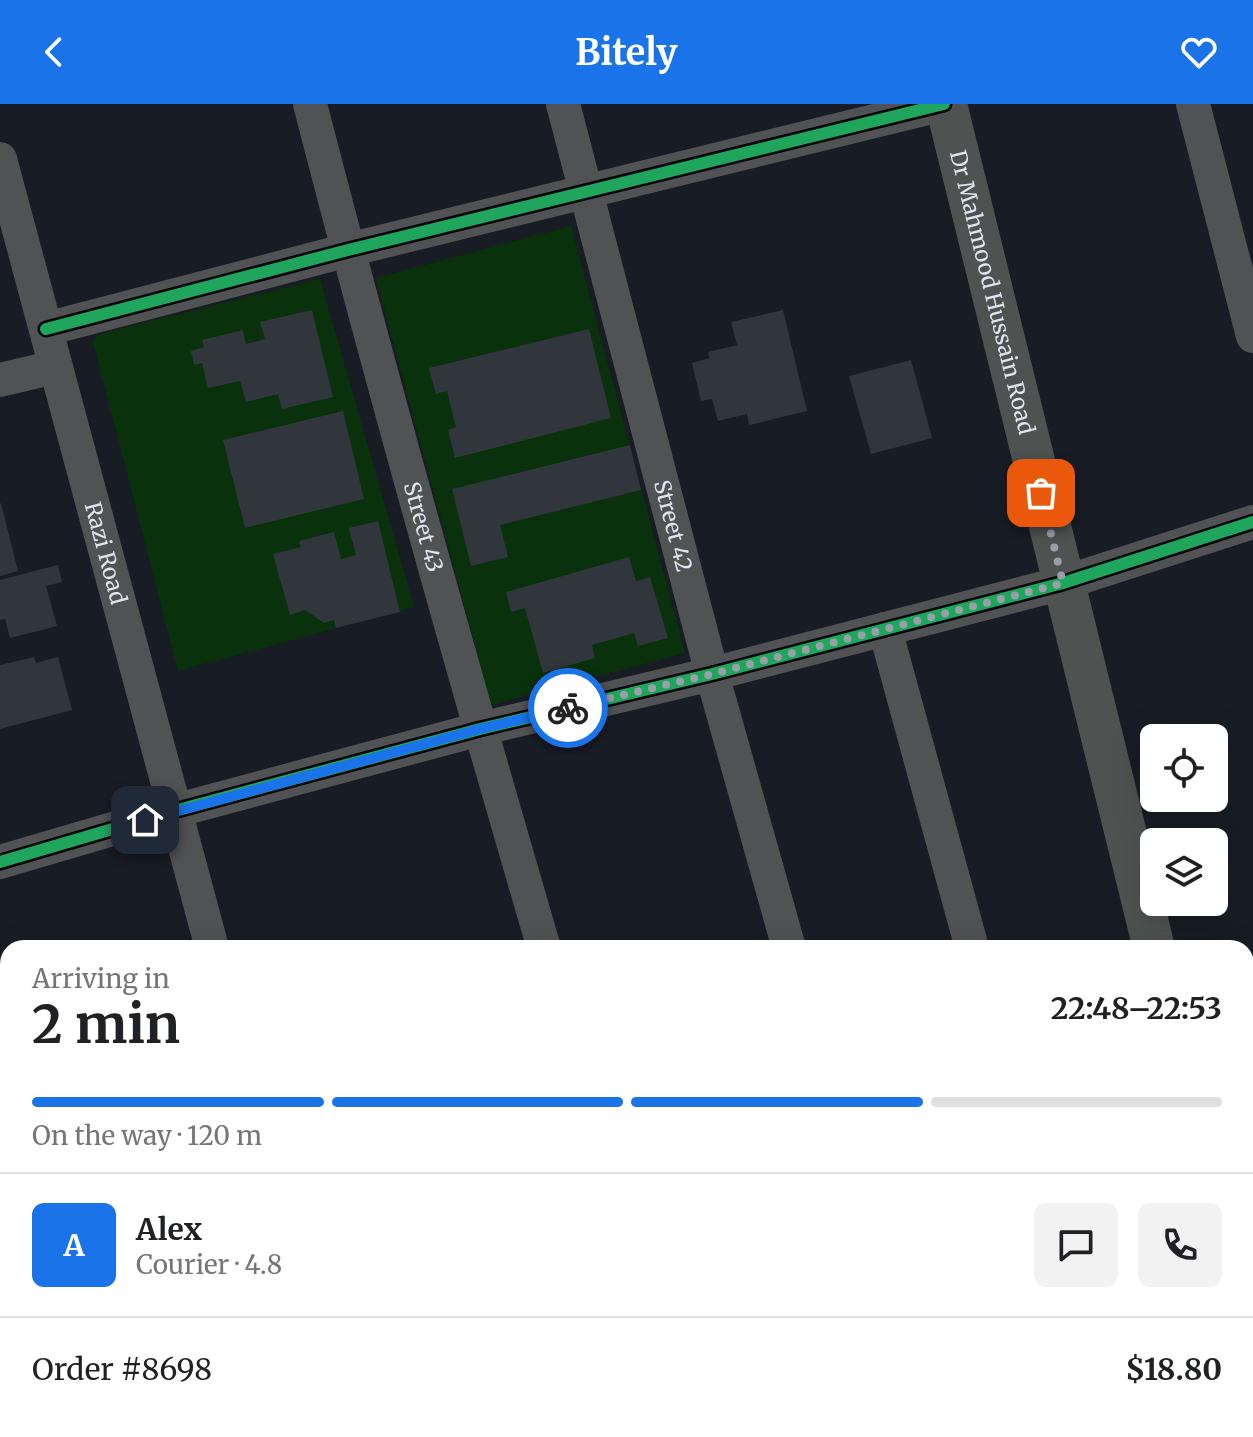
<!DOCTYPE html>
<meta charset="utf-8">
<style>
:root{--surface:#fff;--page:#f2f2f2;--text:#202124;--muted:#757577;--line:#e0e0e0;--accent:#1a73e8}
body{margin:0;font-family:Merriweather,serif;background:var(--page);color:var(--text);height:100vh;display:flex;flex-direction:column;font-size:30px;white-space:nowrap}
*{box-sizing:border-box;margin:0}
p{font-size:26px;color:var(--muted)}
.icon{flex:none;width:44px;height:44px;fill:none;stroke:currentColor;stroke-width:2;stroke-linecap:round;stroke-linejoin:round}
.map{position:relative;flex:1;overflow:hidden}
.panel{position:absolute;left:0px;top:836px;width:1254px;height:498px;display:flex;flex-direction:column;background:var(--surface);border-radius:24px 24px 0 0;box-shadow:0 8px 32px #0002}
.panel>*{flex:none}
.controls{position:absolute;left:1140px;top:620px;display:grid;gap:16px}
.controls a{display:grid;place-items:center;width:88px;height:88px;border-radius:12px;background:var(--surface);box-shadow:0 8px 32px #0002;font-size:40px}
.pin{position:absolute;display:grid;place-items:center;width:68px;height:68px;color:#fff;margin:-34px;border-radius:16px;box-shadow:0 4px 12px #0006}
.courier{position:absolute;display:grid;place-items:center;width:80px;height:80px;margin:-40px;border:6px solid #1a73e8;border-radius:50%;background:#fff;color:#222;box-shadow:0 2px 10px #0007}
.summary em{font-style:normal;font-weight:700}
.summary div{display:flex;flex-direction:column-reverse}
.summary{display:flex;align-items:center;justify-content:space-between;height:136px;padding:0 32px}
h1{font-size:52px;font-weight:700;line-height:60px}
.bar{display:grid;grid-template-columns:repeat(4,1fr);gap:12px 8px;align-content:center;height:96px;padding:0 32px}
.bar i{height:10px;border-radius:6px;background:var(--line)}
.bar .current{background:var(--accent)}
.bar p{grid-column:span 4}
.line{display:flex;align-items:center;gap:20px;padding:0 32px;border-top:2px solid var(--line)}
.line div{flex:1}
.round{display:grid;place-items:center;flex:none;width:84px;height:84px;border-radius:12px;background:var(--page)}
header{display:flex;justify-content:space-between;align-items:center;height:104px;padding:0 32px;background:var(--accent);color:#fff;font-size:36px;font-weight:700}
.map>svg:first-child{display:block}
.green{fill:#09320c}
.building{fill:#31353c}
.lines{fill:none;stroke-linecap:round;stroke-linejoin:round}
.minor{stroke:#505253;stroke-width:34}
.major{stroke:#4e5250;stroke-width:42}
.highway{stroke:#545856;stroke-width:44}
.cycleway-casing{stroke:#03060c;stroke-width:17}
.cycleway{stroke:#20a55d;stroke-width:12}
.done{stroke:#999fa9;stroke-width:8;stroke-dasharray:0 14.4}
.route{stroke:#1a73e8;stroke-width:10}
.labels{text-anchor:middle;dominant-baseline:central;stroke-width:6;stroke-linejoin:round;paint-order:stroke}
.street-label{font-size:22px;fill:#dfe6f1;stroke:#03060c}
</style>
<header><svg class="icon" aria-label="back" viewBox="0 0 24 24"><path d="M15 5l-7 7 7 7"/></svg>Bitely<svg class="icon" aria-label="heart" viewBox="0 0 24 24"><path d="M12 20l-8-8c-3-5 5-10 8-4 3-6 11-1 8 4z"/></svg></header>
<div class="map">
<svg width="1253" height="1333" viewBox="0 0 1253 1333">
<rect width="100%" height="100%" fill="#181c24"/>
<g class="green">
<polygon points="571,122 685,549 491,601 376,174"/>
<polygon points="320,175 414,503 178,567 93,237 100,230"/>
</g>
<g class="building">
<polygon points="312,206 333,293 282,305 278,290 246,298 240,277 208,284 202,259 194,261 191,247 204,243 202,236 243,226 246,240 265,235 260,218"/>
<polygon points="783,206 807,307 749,321 747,310 718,317 712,295 701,297 692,259 710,254 708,248 737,241 731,218"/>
<polygon points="589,225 611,314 455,354 448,326 456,323 447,287 436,290 429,264"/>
<polygon points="911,256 932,334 871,350 849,272"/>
<polygon points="343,307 364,395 245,424 223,336"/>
<polygon points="630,341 641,386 500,421 508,453 471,462 452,385"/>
<polygon points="1,399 18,467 0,472 0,400"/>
<polygon points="378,417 400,508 336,524 334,516 324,519 305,506 290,511 273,450 301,443 299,437 334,428 341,455 356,451 349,424"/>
<polygon points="629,453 636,477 650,473 668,534 638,542 634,529 592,541 595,554 543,569 525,504 511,508 506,488"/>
<polygon points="58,461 62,478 46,482 57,522 10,534 5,515 0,516 0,476"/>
<polygon points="34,553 36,559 58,553 72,606 0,625 0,561"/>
<polygon points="8,866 8,943 0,945 0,868"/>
</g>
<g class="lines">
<g class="minor">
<path id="s1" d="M 310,0 C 383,283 462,564 544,844"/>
<path id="s2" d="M 563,0 L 712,570 L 789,844"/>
<polyline points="1193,0 1253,232"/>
<path id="s3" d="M 0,55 L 212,844"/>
<polyline points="46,225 348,146 944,0"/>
<polyline points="0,276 55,263"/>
<polyline points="885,525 972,844"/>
<polyline points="0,758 174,707 480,625 712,570 1063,479 1253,418"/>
<polyline points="1246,1079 1253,1077"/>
<polyline points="1246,1251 1253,1272"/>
<polyline points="1246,1305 1253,1303"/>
<polyline points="344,1326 346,1333"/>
<polyline points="455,1333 479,1326"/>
<polyline points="1162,1333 1184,1326"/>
</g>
<path class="major" id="s4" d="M 946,0 L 1154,844"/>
<g class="highway">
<polyline points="1246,1153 1253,1151"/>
<polyline points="1246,1229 1253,1226"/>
<polyline points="692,1333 714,1326"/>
<polyline points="922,1333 944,1326"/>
</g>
<defs>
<g id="cycleway">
<polyline points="46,225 348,146 944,0"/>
<polyline points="0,758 174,707 480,625 712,570 1063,479 1253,418"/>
</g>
</defs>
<use href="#cycleway" class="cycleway-casing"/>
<use href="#cycleway" class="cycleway"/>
</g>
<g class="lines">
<polyline class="done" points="568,604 712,570 1063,479 1041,389"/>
<polyline class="route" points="145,716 480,625 568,604"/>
</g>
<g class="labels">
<g class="street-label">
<text stroke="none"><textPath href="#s4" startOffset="194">Dr Mahmood Hussain Road</textPath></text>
<text stroke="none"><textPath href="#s1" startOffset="438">Street 43</textPath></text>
<text stroke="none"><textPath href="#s2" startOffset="436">Street 42</textPath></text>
<text stroke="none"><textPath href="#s3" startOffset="408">Razi Road</textPath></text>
</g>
</g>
</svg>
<div class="controls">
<a><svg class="icon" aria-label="locate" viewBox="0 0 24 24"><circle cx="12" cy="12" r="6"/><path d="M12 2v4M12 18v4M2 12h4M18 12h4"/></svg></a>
<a><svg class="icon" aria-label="layers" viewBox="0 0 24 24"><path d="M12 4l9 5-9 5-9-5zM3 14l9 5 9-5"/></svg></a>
</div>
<div class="pin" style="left:1041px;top:389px;background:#ea580c"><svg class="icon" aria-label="bag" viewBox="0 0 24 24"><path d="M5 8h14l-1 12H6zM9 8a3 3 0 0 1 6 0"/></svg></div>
<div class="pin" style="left:145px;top:716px;background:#1f2937"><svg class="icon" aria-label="home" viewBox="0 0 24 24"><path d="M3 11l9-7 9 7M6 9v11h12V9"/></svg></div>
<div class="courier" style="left:568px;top:604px"><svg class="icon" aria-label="bike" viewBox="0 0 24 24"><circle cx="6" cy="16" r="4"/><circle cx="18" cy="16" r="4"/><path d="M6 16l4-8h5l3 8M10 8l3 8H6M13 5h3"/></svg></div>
<section class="panel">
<div class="summary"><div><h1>2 min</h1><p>Arriving in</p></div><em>22:48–22:53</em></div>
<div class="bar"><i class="current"></i><i class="current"></i><i class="current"></i><i></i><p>On the way · 120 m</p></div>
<div class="line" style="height:144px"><b class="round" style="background:var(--accent);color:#fff">A</b><div><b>Alex</b><p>Courier · 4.8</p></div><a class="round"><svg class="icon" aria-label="chat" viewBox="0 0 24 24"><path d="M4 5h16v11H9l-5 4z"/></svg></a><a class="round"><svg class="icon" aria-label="phone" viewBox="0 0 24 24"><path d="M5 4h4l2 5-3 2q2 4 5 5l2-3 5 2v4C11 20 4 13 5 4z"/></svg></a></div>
<div class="line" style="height:104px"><div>Order #8698</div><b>$18.80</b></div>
</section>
</div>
